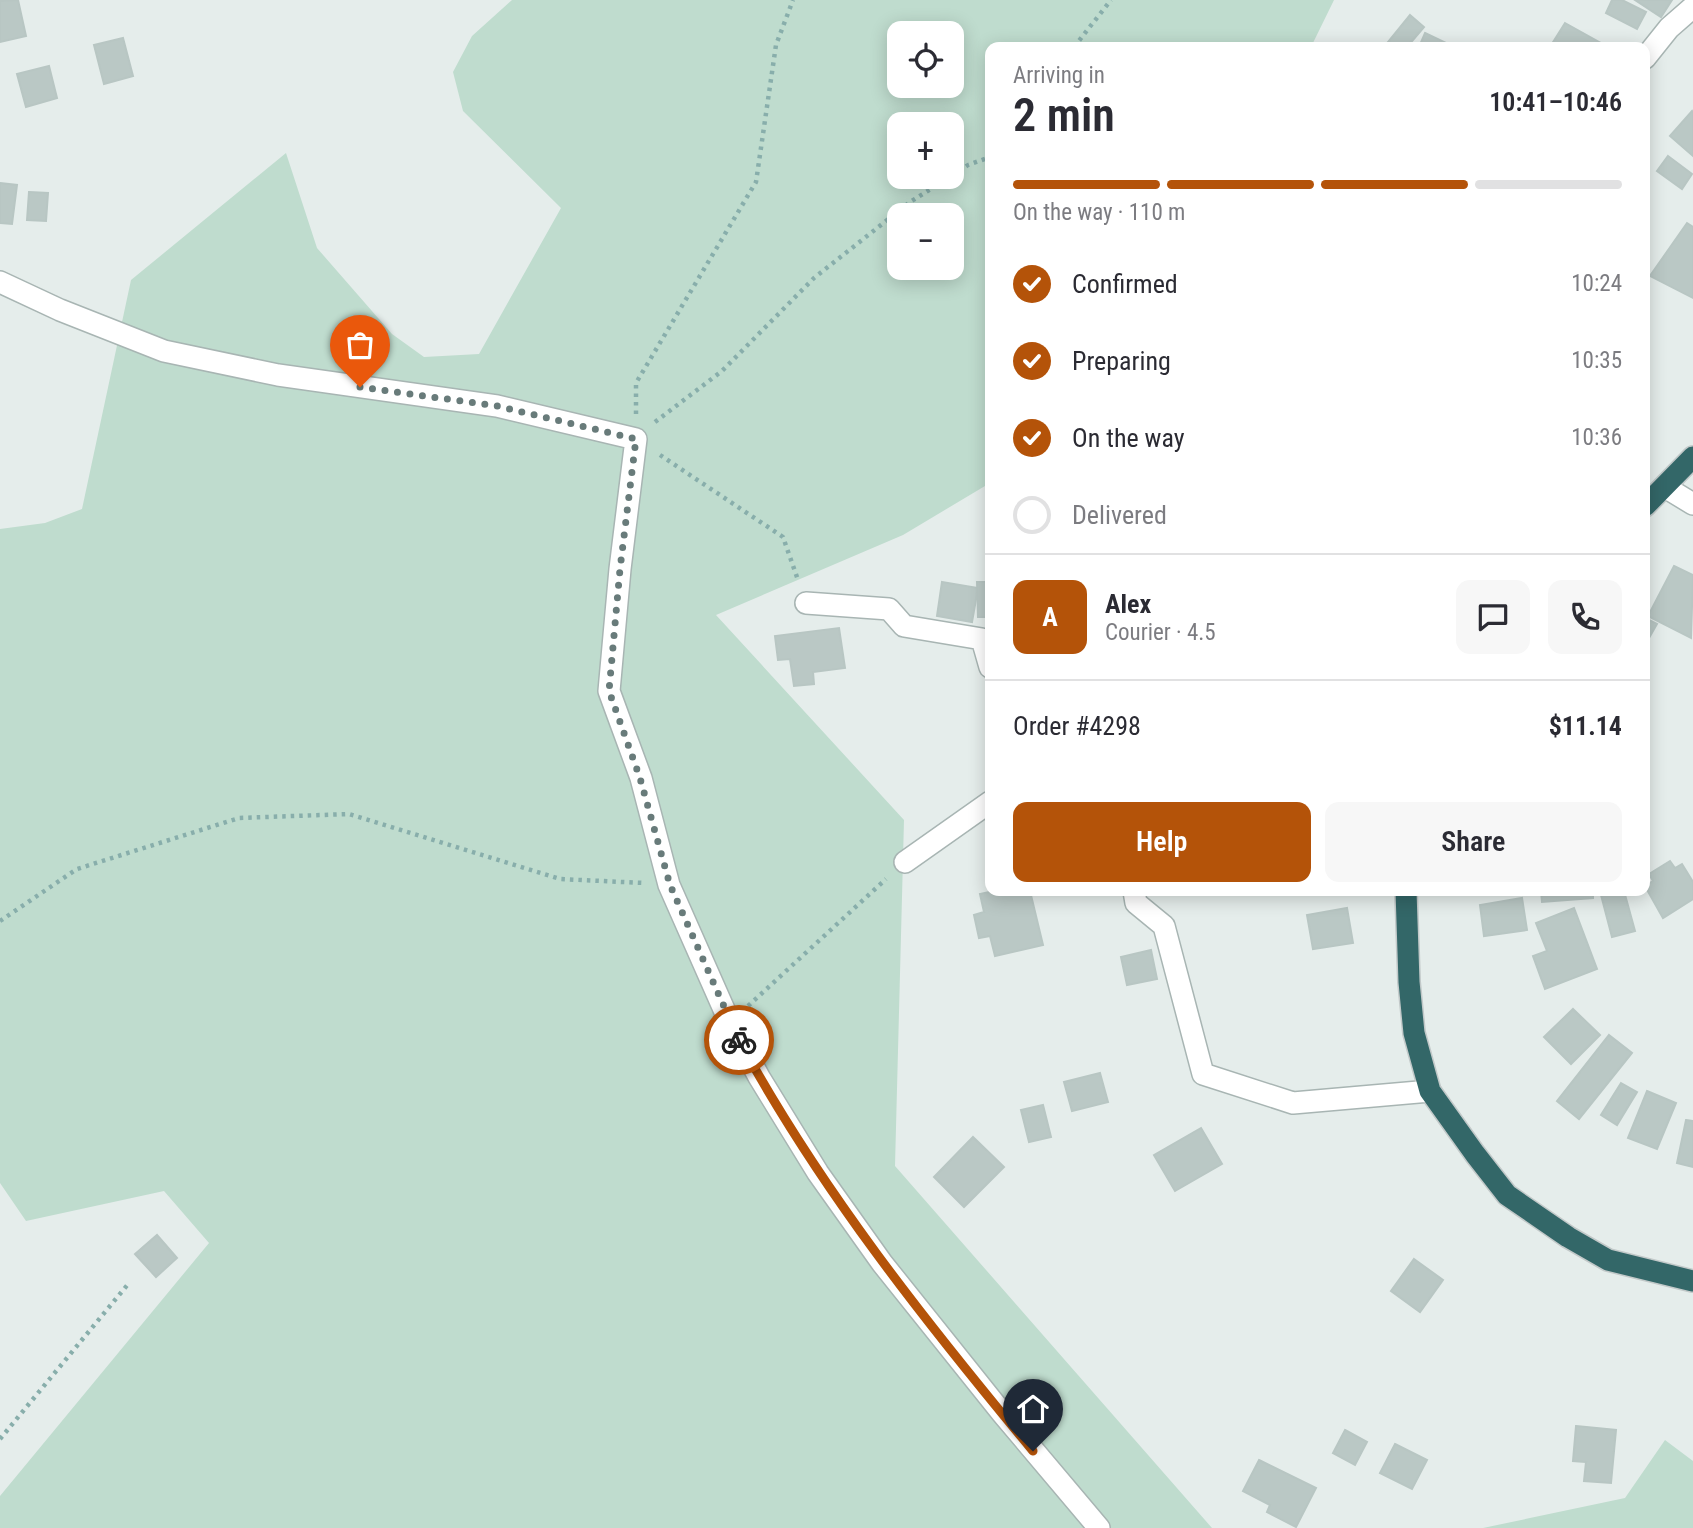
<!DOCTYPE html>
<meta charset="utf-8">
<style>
:root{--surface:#fff;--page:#f7f7f7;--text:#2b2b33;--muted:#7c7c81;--line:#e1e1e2;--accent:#b45309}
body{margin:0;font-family:"Roboto Condensed",sans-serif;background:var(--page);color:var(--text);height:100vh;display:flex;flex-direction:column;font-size:26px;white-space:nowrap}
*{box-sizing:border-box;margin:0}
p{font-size:23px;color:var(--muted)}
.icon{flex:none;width:38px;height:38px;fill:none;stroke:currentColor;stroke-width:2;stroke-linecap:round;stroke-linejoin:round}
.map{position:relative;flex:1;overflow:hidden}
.sheet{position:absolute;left:985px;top:42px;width:665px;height:854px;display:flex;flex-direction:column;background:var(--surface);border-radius:14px;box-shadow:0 4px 18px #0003}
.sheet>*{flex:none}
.buttons{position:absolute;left:887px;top:21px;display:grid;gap:14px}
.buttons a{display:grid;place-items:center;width:77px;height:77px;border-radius:14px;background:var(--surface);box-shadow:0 4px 18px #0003;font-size:35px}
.pin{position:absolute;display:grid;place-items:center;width:60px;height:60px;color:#fff;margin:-72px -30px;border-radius:50% 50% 50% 0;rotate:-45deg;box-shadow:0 0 7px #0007}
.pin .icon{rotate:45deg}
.courier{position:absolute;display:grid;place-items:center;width:70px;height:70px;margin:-35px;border:5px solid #b45309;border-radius:50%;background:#fff;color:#222;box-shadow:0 2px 9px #0007}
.head em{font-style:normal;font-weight:600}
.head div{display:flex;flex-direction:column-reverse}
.head{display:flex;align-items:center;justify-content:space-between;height:119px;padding:0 28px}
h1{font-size:46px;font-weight:600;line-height:52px}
.bar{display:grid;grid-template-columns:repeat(4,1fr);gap:10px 7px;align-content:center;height:84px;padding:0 28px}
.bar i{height:9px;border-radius:5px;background:var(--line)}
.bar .active{background:var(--accent)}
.bar p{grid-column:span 4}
.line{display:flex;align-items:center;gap:18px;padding:0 28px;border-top:2px solid var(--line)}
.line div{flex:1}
.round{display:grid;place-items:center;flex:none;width:74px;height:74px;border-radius:14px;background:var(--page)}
ol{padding:0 28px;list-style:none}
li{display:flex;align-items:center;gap:21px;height:77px}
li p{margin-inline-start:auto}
li .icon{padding:7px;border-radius:50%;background:var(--accent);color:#fff;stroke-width:4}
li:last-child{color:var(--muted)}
li i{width:38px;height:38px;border:4px solid var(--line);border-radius:50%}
.action{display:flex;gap:14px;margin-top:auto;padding:14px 28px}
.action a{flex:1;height:80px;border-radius:14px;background:var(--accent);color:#fff;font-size:28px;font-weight:600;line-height:80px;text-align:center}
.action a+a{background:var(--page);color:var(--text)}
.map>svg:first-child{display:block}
.green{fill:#bfdcce;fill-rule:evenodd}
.building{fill:#bac8c5;stroke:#b8c6c3;stroke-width:2}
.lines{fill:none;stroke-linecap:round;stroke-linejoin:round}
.minor-casing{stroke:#a8b5b3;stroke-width:24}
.highway-casing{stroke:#c2c9c9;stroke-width:24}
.path{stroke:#88aeab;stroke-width:4.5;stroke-dasharray:3.5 5;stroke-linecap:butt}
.minor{stroke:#fff;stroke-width:21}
.highway{stroke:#336768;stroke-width:21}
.done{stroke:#687b7a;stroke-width:7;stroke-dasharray:0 12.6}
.route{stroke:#b45309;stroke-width:9}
</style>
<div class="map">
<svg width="1693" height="1528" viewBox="0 0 1693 1528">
<rect width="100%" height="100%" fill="#e5edeb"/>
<g class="green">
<path d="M 512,0 L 1334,0 L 1311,47 L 990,47 L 990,483 L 903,535 L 716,615 L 904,820 L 895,1166 L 1212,1528 L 0,1528 L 0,1496 L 209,1243 L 164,1191 L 26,1221 L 0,1183 L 0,529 L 45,523 L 82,509 L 131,280 L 286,153 L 317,248 L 392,334 L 424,357 L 479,354 L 561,208 L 463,111 L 453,72 L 472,36 ZM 900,33 L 952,33 L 952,86 L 900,86 ZM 900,124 L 952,124 L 952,177 L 900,177 ZM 900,215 L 952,215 L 952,268 L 900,268 Z"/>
<polygon points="1665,1440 1693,1461 1693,1528 1483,1528 1625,1498"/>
</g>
<g class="building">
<polygon points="18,0 26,36 0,42 0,1"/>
<polygon points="1612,0 1622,0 1646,12 1637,29 1606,13"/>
<polygon points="1635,0 1672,0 1661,17"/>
<polygon points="1410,15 1424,27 1407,47 1384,47"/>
<polygon points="1565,23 1608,47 1550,47"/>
<polygon points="1425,33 1446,43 1444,47 1419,47"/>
<polygon points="123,38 133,76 104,84 94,45"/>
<polygon points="49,66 57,98 26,107 17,74"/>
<polygon points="1692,111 1693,113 1693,156 1670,136"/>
<polygon points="1668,156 1692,174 1682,189 1657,171"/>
<polygon points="0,183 17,185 12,224 0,223"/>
<polygon points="29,192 48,193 46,221 27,220"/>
<polygon points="1687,223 1693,227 1693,298 1650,276"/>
<polygon points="1674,566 1693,575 1691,638 1648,616"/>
<polygon points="942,582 978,588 972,622 937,616"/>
<polygon points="977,582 990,582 990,617 978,617"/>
<polygon points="1645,618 1657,624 1645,645"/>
<polygon points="839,628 845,668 813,672 814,684 794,686 790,659 778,660 775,636"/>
<polygon points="1670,861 1675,868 1682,864 1693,882 1693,899 1663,918 1645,886 1653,881 1649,874"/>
<polygon points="994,891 1030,891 1043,945 995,956 990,936 979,938 974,915 984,912 980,894"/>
<polygon points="1541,891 1593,891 1593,898 1542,902"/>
<polygon points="1615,891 1624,891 1635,931 1612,937 1601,895"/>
<polygon points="1522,898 1527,930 1484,936 1480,905"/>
<polygon points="1347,908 1353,943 1313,949 1307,915"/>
<polygon points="1574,908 1597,969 1545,989 1533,956 1547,951 1536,923"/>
<polygon points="1151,950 1157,979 1127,985 1121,957"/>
<polygon points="1573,1009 1600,1035 1571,1064 1544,1037"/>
<polygon points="1609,1035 1632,1053 1579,1119 1557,1101"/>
<polygon points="1100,1073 1108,1102 1072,1111 1064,1082"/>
<polygon points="1621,1083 1637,1092 1617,1125 1601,1115"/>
<polygon points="1647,1091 1676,1103 1657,1149 1628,1138"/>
<polygon points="1043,1105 1051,1137 1029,1142 1021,1110"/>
<polygon points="1686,1120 1693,1121 1693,1167 1677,1163"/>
<polygon points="1201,1128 1222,1164 1175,1191 1154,1155"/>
<polygon points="973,1137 1004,1167 964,1207 934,1177"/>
<polygon points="157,1235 177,1258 156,1277 135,1254"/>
<polygon points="1414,1259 1443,1280 1420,1312 1391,1291"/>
<polygon points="1576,1426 1616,1430 1611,1483 1584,1481 1586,1462 1573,1461"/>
<polygon points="1345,1430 1367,1442 1355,1465 1333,1453"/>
<polygon points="1395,1444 1427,1460 1412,1489 1380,1473"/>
<polygon points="1259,1460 1316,1488 1296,1527 1267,1512 1270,1505 1243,1491"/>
</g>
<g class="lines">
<defs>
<g id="minor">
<polyline points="1645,58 1669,28 1693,7"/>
<polyline points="0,282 60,310 164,351 278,375 497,406 636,439 620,569 609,691 641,778 669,885 730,1023 759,1077 818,1173 882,1263 1002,1413 1099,1528"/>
<polyline points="1665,487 1693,504"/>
<polyline points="806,603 889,609 904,626 982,639 990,667"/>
<polyline points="905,862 990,802"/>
<polyline points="1134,891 1136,903 1164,926 1203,1074 1293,1103 1430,1091"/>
</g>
<g id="highway">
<polyline points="1645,506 1693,457"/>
<polyline points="1406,891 1409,982 1414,1033 1430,1091 1475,1154 1507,1195 1568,1237 1608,1260 1693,1281"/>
</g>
</defs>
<use href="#minor" class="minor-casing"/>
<use href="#highway" class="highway-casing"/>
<g class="path">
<polyline points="1074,47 1111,0"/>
<polyline points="952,176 968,165 990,157"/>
<polyline points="636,414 636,383 756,182 776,45 793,0"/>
<polyline points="655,422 722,371 814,278 910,202 950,177"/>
<polyline points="660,455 783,537 798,580"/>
<polyline points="0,921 77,869 239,818 349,814 560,879 644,883"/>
<polyline points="748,1006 886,879"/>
<polyline points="0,1439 129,1283"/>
</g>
<use href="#minor" class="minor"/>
<use href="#highway" class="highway"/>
</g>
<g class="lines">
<polyline class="done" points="360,387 497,406 636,439 620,569 609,691 640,778 670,885 739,1040"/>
<path class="route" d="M 739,1040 C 820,1189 925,1321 1033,1451"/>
</g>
</svg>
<div class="buttons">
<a><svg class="icon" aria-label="locate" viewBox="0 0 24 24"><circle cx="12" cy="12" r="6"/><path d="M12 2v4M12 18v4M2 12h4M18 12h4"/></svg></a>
<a>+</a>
<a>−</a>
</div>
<div class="pin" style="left:360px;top:387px;background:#ea580c"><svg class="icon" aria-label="bag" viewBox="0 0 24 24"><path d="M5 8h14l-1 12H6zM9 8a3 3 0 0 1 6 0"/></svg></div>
<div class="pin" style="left:1033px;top:1451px;background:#1f2937"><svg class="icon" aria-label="home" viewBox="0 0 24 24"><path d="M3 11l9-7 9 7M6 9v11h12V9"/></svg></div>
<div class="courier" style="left:739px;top:1040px"><svg class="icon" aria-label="bike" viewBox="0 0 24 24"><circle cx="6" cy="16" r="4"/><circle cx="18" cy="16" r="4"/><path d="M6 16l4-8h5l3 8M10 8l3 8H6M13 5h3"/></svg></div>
<section class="sheet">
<div class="head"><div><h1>2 min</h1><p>Arriving in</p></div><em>10:41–10:46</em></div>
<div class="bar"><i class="active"></i><i class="active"></i><i class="active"></i><i></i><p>On the way · 110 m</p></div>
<ol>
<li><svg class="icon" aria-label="check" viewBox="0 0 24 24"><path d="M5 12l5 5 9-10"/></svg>Confirmed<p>10:24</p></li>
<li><svg class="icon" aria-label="check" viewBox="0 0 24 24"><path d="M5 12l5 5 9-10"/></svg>Preparing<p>10:35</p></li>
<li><svg class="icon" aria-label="check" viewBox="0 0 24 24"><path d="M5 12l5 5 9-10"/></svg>On the way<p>10:36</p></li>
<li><i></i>Delivered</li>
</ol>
<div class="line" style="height:126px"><b class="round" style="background:var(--accent);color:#fff">A</b><div><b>Alex</b><p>Courier · 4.5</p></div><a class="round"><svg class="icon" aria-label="chat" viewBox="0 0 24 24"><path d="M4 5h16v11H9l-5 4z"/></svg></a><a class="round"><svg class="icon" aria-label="phone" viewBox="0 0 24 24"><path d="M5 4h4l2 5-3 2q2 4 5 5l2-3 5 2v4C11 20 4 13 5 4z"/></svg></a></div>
<div class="line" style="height:91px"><div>Order #4298</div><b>$11.14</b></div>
<div class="action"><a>Help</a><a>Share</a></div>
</section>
</div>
